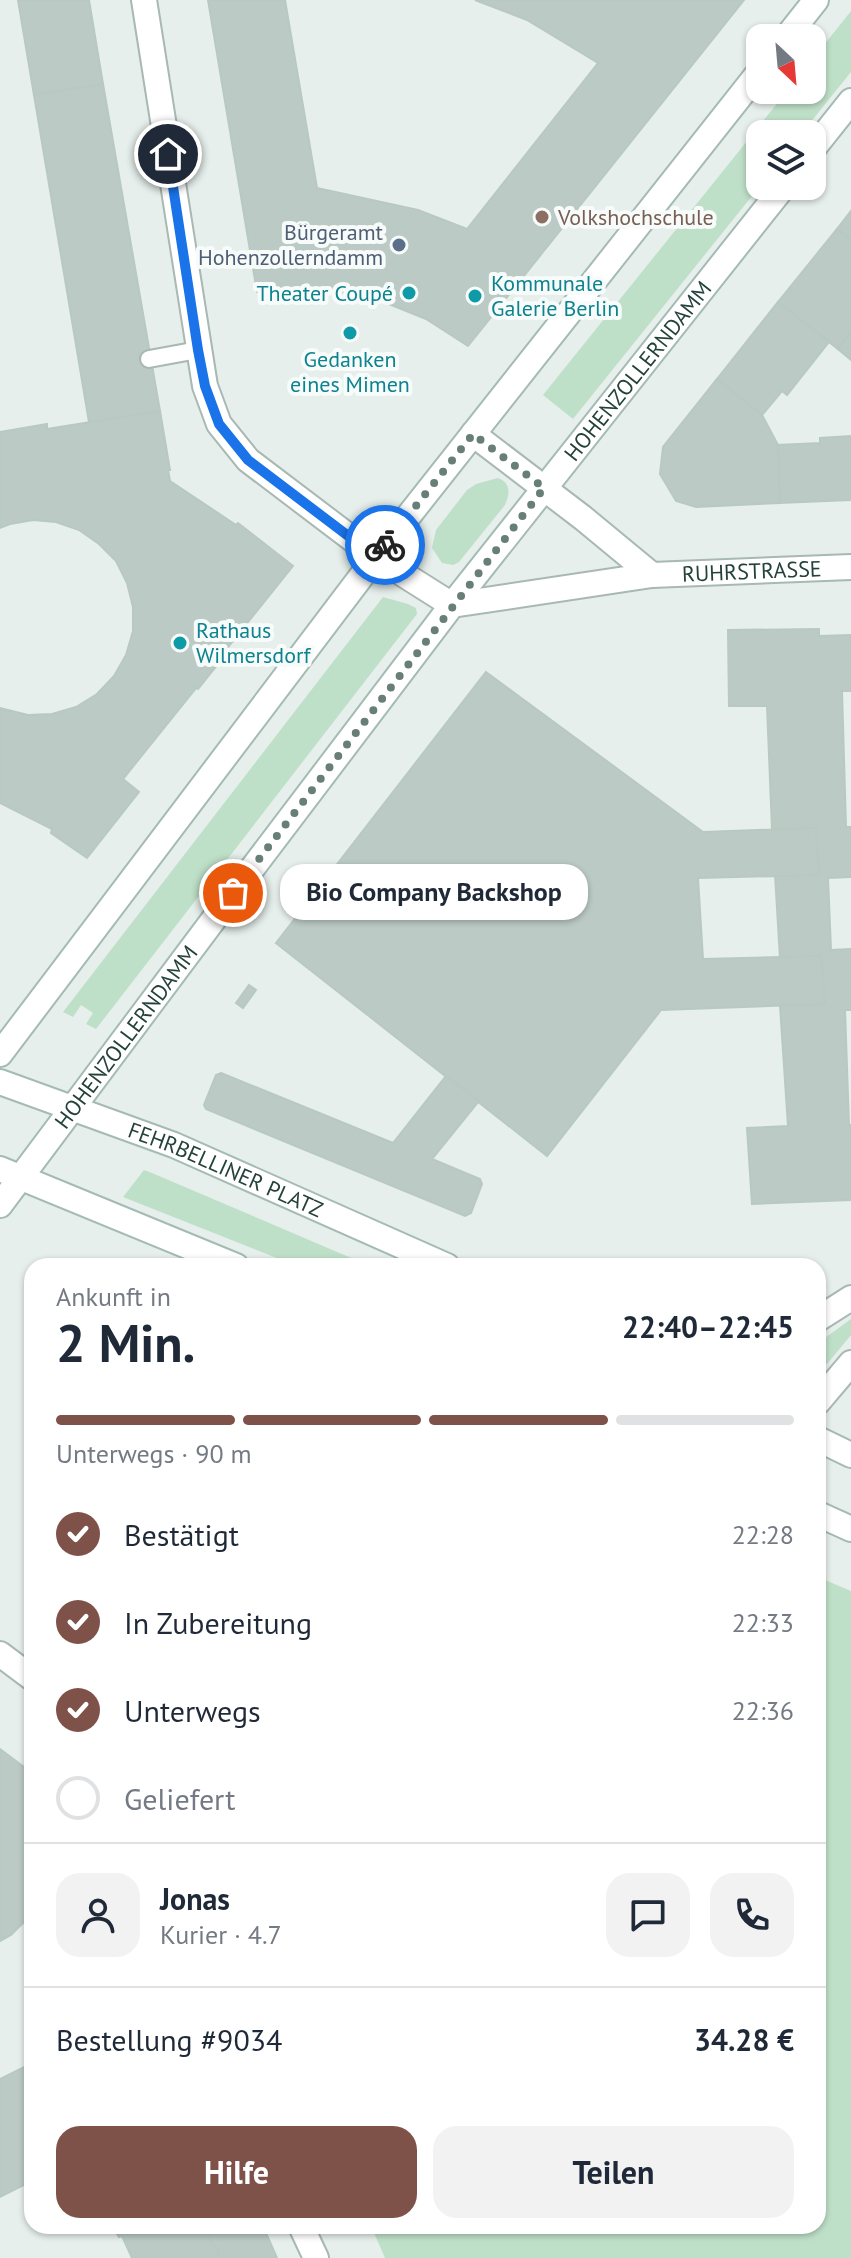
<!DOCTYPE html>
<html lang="de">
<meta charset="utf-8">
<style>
:root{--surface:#fff;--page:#f2f2f3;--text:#1f2937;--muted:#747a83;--line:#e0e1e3;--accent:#7f5249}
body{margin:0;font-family:"PT Sans",sans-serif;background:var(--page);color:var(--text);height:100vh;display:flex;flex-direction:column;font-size:30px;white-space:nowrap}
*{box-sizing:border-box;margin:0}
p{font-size:26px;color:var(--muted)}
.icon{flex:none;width:44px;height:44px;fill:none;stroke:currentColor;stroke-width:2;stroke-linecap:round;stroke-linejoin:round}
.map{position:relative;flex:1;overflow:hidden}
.side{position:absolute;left:24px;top:1258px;width:802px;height:976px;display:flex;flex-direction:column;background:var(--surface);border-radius:24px;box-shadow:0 2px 6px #0004}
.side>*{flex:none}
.needle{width:52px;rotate:154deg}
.fabs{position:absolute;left:746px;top:24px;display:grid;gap:16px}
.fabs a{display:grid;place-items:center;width:80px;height:80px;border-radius:16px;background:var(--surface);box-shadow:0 2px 6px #0004;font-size:40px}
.pin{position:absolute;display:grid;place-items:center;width:68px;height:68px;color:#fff;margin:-34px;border:4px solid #fff;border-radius:50%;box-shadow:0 2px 8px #0007}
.courier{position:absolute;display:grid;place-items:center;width:80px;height:80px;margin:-40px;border:6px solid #1a73e8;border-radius:50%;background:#fff;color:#222;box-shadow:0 2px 10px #0007}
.bubble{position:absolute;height:56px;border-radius:24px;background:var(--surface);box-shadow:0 2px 6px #0004;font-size:26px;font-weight:600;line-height:56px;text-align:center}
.summary em{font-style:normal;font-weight:600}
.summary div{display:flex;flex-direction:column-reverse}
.summary{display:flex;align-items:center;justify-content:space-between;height:136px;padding:0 32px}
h1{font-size:52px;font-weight:600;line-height:60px}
.bar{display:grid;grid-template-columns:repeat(4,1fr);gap:12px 8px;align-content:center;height:96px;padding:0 32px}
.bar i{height:10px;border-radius:6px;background:var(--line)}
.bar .on{background:var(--accent)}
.bar p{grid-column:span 4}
.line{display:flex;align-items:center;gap:20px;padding:0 32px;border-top:2px solid var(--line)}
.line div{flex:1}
.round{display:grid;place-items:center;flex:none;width:84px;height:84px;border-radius:24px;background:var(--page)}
ol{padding:0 32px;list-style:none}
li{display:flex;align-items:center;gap:24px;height:88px}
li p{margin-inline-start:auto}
li .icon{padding:8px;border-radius:50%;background:var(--accent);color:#fff;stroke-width:4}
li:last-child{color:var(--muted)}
li i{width:44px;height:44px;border:4px solid var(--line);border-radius:50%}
.action{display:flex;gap:16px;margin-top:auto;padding:16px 32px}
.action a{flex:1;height:92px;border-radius:24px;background:var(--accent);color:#fff;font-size:32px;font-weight:600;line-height:92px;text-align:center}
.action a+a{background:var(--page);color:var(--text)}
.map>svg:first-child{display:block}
.green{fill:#bfe0c8}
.building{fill:#bbcac4;stroke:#b8c9c2;stroke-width:2}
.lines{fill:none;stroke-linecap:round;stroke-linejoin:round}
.service-casing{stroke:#a8b8b2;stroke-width:20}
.minor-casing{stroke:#a8b8b2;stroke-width:28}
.tertiary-casing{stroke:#a8b8b2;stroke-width:28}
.secondary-casing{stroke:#a4bbb3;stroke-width:28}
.service{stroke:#fff;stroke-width:16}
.minor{stroke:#fff;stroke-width:24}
.tertiary{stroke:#fff;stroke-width:24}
.secondary{stroke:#fff;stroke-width:24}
.done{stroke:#687f78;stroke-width:8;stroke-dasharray:0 14.4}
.route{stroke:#1a73e8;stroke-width:10}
.education-dot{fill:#8d6e63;stroke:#f7fbf9;stroke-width:3}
.service-dot{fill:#5c6f8a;stroke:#f7fbf9;stroke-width:3}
.culture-dot{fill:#0f9aa8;stroke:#f7fbf9;stroke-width:3}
.labels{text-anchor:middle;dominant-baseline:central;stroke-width:8;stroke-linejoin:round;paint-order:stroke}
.education-label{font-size:22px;fill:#785e54;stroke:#f7fbf9;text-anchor:start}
.service-label{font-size:22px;fill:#4e5e75;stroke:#f7fbf9;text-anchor:end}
.culture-label{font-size:22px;fill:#0d838f;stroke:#f7fbf9;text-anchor:start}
.street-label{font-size:22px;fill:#24423a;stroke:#f7fbf9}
</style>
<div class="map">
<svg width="851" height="2258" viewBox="0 0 851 2258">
<rect width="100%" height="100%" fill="#e6efeb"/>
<g class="green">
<polygon points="851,11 851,72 801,134 760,134 760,186 573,419 543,395 788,90 812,90 812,60"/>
<path d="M 498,478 C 511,483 510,494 505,505 L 459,562 L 453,565 L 442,563 L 432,548 L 436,530 L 467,490 L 476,484 Z"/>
<polygon points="383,597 408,604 416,608 417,614 96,1029 86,1024 93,1013 81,1005 73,1017 63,1012"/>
<polygon points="144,1170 152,1173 370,1266 297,1266 123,1197"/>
<polygon points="851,1319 851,1335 827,1364 818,1359 818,1343"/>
<polygon points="818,1577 851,1591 851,2258 385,2258 371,2226 818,2226"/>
</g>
<g class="building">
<polygon points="18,0 89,0 103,84 34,95"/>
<polygon points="208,0 285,0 317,188 418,210 467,229 598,63 527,20 475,0 744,0 468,346 426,319 379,300 336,290 320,289 296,288 257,292"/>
<polygon points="103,84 160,411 89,422 34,95"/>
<polygon points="851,211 851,240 837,229"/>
<polygon points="837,229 851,240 851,332 838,349 778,302"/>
<polygon points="778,302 829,342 787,395 782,391 762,415 717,379"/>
<polygon points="851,332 851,360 838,349"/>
<polygon points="717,379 762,415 778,445 780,503 696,507 676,501 660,474 663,447"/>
<polygon points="160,411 170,470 168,470 170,481 236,525 238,523 293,566 216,662 218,664 198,689 196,688 123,779 139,792 87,858 51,833 52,829 0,803 0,708 28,715 52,714 76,707 97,694 114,676 126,655 133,631 133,607 127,583 116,561 99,544 79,530 56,522 33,520 10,524 0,528 0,432 47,424 47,429"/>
<polygon points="851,436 851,500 780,503 778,445 820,443 820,438"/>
<polygon points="819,629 819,636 851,635 851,691 842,691 846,827 851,827 851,877 828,878 831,950 851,949 851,1010 845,1010 849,1125 851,1125 851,1200 752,1204 747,1128 788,1126 780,1006 825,1004 821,956 780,958 775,875 819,875 816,828 772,829 767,706 729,706 728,630"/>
<polygon points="486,672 703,832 816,828 819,875 698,878 703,959 821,956 825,1004 661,1010 547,1156 276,943"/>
<polygon points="249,985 256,990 243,1008 236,1003"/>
<polygon points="221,1073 393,1143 446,1076 479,1101 432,1159 480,1179 482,1184 471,1213 465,1216 206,1109 204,1105 216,1075"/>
<polygon points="0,1749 32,1773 32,1914 11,1935 0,1941"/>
<polygon points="32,2063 32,2181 0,2197 0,2079"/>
<polygon points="135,2226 208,2226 209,2228 206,2229 215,2249 218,2248 219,2258 132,2258 122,2236 119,2237 117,2234"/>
<polygon points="208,2226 263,2226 277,2258 219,2258 218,2248 215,2249 206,2229 209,2228"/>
</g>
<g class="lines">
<defs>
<polyline id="service" points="149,359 198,350"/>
<g id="minor">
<path id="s1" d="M 144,0 L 205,386 L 219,424 L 248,460 L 376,557 L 452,605 L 652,575 L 851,567"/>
<polyline points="473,434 583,518 652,575"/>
<polyline points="0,1654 32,1678"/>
<polyline points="301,2226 316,2258"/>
</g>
<g id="tertiary">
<polyline points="818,1319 851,1298"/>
<polyline points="818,1402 851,1363"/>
</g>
<g id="secondary">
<polyline points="786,38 816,0"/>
<polyline points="812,150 851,101"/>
<polyline points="0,1054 376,557 760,71"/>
<path id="s2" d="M 0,1082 L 174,1145 L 447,1266"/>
<polyline points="0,1169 236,1266"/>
<path id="s3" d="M 0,1205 L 220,911 L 452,605 L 784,186"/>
<polyline points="818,1439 851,1455"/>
<polyline points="818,1514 851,1529"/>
</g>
</defs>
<use href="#service" class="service-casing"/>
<use href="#minor" class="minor-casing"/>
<use href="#tertiary" class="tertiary-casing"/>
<use href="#secondary" class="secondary-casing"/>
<use href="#service" class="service"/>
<use href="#minor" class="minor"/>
<use href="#tertiary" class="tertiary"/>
<use href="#secondary" class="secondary"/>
</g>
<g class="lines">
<polyline class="done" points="233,893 544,488 473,434 385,545"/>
<polyline class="route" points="168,154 198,350 205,386 219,424 248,460 376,557 385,545"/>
</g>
<circle class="education-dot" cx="542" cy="217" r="8"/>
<circle class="service-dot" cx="399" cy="245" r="8"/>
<g class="culture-dot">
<circle cx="409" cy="293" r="8"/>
<circle cx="475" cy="296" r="8"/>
<circle cx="350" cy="333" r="8"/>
<circle cx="180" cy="643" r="8"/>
</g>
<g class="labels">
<g class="education-label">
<text x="558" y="217">Volkshochschule</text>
</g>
<g class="service-label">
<text x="383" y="232">Bürgeramt<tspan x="383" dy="25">Hohenzollerndamm</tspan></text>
</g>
<g class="culture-label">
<text x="491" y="283">Kommunale<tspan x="491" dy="25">Galerie Berlin</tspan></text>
<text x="393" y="293" text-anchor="end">Theater Coupé</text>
<text x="350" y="359" text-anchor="middle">Gedanken<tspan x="350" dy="25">eines Mimen</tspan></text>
<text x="196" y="630">Rathaus<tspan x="196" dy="25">Wilmersdorf</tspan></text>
</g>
<g class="street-label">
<text stroke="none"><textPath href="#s3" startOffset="1050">HOHENZOLLERNDAMM</textPath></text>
<text stroke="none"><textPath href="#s1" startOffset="1030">RUHRSTRASSE</textPath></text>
<text stroke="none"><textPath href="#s3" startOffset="210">HOHENZOLLERNDAMM</textPath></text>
<text stroke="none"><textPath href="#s2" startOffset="242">FEHRBELLINER PLATZ</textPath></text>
</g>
</g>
</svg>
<div class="fabs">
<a><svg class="needle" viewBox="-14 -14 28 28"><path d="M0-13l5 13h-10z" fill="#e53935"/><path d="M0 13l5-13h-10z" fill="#747a83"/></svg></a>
<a><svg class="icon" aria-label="layers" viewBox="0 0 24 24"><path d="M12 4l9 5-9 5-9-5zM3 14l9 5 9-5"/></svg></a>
</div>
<div class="pin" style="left:233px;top:893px;background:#ea580c"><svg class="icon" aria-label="bag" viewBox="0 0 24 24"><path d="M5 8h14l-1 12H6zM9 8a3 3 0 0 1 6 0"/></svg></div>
<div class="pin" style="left:168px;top:154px;background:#1f2937"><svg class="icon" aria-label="home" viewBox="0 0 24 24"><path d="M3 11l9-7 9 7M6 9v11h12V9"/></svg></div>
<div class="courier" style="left:385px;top:545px"><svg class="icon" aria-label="bike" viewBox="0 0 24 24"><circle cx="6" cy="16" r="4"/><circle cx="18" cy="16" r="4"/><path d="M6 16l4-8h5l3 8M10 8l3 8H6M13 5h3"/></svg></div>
<div class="bubble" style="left:280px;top:864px;width:308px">Bio Company Backshop</div>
<section class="side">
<div class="summary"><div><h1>2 Min.</h1><p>Ankunft in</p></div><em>22:40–22:45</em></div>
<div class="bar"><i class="on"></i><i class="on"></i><i class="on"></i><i></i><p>Unterwegs · 90 m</p></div>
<ol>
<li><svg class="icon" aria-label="check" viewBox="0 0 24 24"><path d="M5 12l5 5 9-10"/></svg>Bestätigt<p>22:28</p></li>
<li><svg class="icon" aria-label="check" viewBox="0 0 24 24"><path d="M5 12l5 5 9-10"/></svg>In Zubereitung<p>22:33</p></li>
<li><svg class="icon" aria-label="check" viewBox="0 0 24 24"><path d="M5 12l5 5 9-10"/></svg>Unterwegs<p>22:36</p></li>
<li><i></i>Geliefert</li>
</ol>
<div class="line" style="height:144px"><a class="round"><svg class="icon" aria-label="person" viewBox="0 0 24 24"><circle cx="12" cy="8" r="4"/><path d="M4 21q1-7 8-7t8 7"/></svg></a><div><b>Jonas</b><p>Kurier · 4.7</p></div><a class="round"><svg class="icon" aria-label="chat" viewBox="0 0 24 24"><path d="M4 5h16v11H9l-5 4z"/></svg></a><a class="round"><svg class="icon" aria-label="phone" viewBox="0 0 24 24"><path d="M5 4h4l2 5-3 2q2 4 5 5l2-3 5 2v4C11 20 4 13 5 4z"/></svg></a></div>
<div class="line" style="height:104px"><div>Bestellung #9034</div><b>34.28 €</b></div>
<div class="action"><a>Hilfe</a><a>Teilen</a></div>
</section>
</div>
